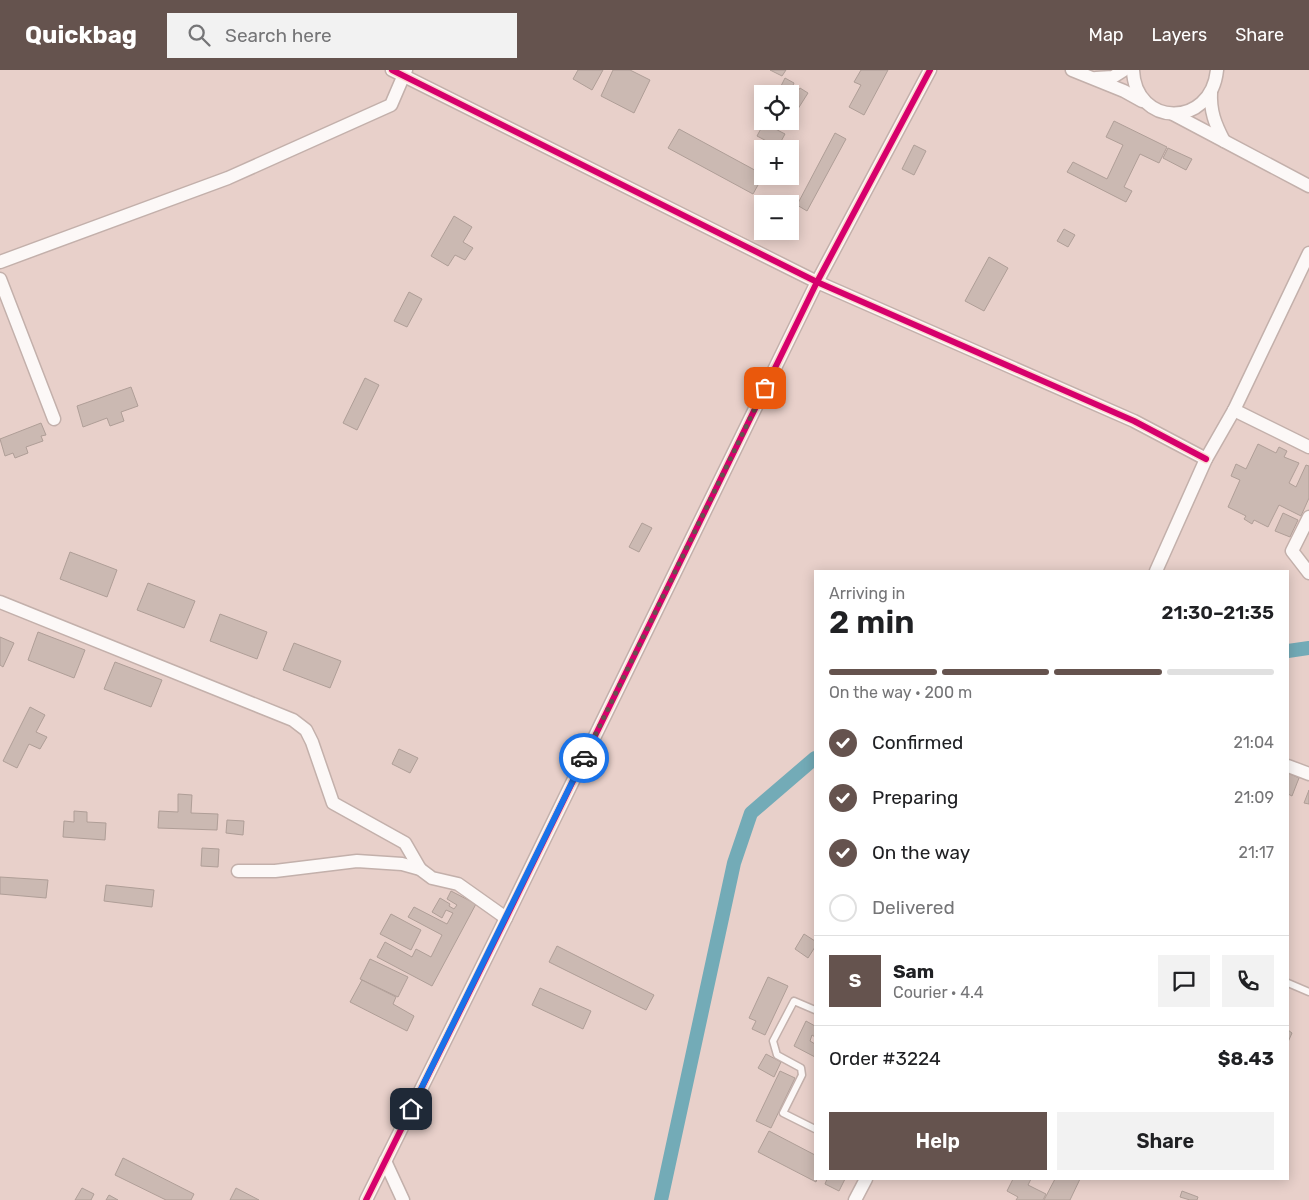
<!DOCTYPE html>
<meta charset="utf-8">
<style>
:root{--surface:#fff;--page:#f2f2f2;--text:#202124;--muted:#757577;--line:#e0e0e0;--accent:#65534e}
body{margin:0;font-family:Rubik,sans-serif;background:var(--page);color:var(--text);height:100vh;display:flex;flex-direction:column;font-size:19px;white-space:nowrap}
*{box-sizing:border-box;margin:0}
p{font-size:16px;color:var(--muted)}
.icon{flex:none;width:28px;height:28px;fill:none;stroke:currentColor;stroke-width:2;stroke-linecap:round;stroke-linejoin:round}
.map{position:relative;flex:1;overflow:hidden}
.panel{position:absolute;left:814px;top:500px;width:475px;height:610px;display:flex;flex-direction:column;background:var(--surface);border-radius:0px;box-shadow:0 2px 12px #0003}
.panel>*{flex:none}
.fabs{position:absolute;left:754px;top:15px;display:grid;gap:10px}
.fabs a{display:grid;place-items:center;width:45px;height:45px;border-radius:0px;background:var(--surface);box-shadow:0 2px 12px #0003;font-size:25px}
.pin{position:absolute;display:grid;place-items:center;width:42px;height:42px;color:#fff;margin:-21px;border-radius:10px;box-shadow:0 2px 8px #0006}
.courier{position:absolute;display:grid;place-items:center;width:50px;height:50px;margin:-25px;border:4px solid #1a73e8;border-radius:50%;background:#fff;color:#222;box-shadow:0 1px 6px #0007}
.summary em{font-style:normal;font-weight:600}
.summary div{display:flex;flex-direction:column-reverse}
.summary{display:flex;align-items:center;justify-content:space-between;height:85px;padding:0 15px}
h1{font-size:32px;font-weight:600;line-height:38px}
.bar{display:grid;grid-template-columns:repeat(4,1fr);gap:8px 5px;align-content:center;height:60px;padding:0 15px}
.bar i{height:6px;border-radius:4px;background:var(--line)}
.bar .current{background:var(--accent)}
.bar p{grid-column:span 4}
.line{display:flex;align-items:center;gap:12px;padding:0 15px;border-top:1px solid var(--line)}
.line div{flex:1}
.round{display:grid;place-items:center;flex:none;width:52px;height:52px;border-radius:0px;background:var(--page)}
ol{padding:0 15px;list-style:none}
li{display:flex;align-items:center;gap:15px;height:55px}
li p{margin-inline-start:auto}
li .icon{padding:5px;border-radius:50%;background:var(--accent);color:#fff;stroke-width:4}
li:last-child{color:var(--muted)}
li i{width:28px;height:28px;border:2px solid var(--line);border-radius:50%}
.cta{display:flex;gap:10px;margin-top:auto;padding:10px 15px}
.cta a{flex:1;height:58px;border-radius:0px;background:var(--accent);color:#fff;font-size:20px;font-weight:600;line-height:58px;text-align:center}
.cta a+a{background:var(--page);color:var(--text)}
header{display:flex;align-items:center;gap:30px;box-sizing:border-box;height:70px;padding:0 25px;background:var(--accent);color:#fff}
header strong{font-size:24px}
nav{display:flex;gap:28px;margin-inline-start:auto;font-size:18px}
.search{width:350px;height:45px;background:var(--page);display:flex;align-items:center;gap:12px;box-sizing:border-box;padding:0 18px;border-radius:0px;color:var(--muted);font-size:19px}
.map>svg:first-child{display:block}
.lines{fill:none;stroke-linecap:round;stroke-linejoin:round}
.canal{stroke:#73abb7;stroke-width:14}
.building{fill:#cbb9b2;stroke:#af9e97}
.service-casing{stroke:#c3b0ab;stroke-width:9}
.minor-casing{stroke:#c3b0ab;stroke-width:15}
.service{stroke:#fcf8f7;stroke-width:6}
.minor{stroke:#fcf8f7;stroke-width:12}
.cycleway-casing{stroke:#fcd8ce;stroke-width:9}
.cycleway{stroke:#d6006c;stroke-width:6}
.done{stroke:#65534e;stroke-width:5;stroke-dasharray:0 9}
.route{stroke:#1a73e8;stroke-width:6}
</style>
<header>
<strong>Quickbag</strong>
<div class="search"><svg class="icon" aria-label="search" viewBox="0 0 24 24"><circle cx="10" cy="10" r="6"/><path d="M15 15l6 6"/></svg>Search here</div>
<nav><a>Map</a><a>Layers</a><a>Share</a></nav>
</header>
<div class="map">
<svg width="1309" height="1130" viewBox="0 0 1309 1130">
<rect width="100%" height="100%" fill="#e8d0ca"/>
<g class="lines">
<g class="canal">
<polyline points="1288,581 1309,578"/>
<polyline points="661,1130 734,793 751,743 815,688"/>
</g>
</g>
<g class="building">
<polygon points="578,0 603,0 592,20 573,9"/>
<polygon points="613,0 630,0 650,10 634,43 601,26"/>
<polygon points="770,0 786,0 782,6"/>
<polygon points="861,0 888,0 864,45 849,37 861,15 854,12"/>
<polygon points="785,8 794,13 789,24 777,24"/>
<polygon points="800,18 808,23 796,42 790,39 790,34"/>
<polygon points="1114,51 1167,77 1159,93 1140,84 1124,117 1132,121 1126,132 1067,102 1073,92 1107,109 1123,75 1106,67"/>
<polygon points="764,53 785,64 778,77 757,66"/>
<polygon points="679,59 762,104 763,106 753,124 668,78"/>
<polygon points="835,63 846,69 807,141 797,135"/>
<polygon points="914,75 926,81 914,105 902,99"/>
<polygon points="1168,78 1192,89 1186,100 1163,88"/>
<polygon points="454,146 472,157 463,172 473,178 465,190 455,185 448,196 431,186"/>
<polygon points="1064,159 1075,165 1068,177 1057,171"/>
<polygon points="989,187 1008,198 984,241 965,231"/>
<polygon points="409,222 422,229 407,257 394,251"/>
<polygon points="365,308 379,315 357,360 343,353"/>
<polygon points="131,317 138,336 121,342 124,351 110,356 107,348 83,357 77,336"/>
<polygon points="41,353 46,365 41,366 43,371 26,377 28,383 15,388 13,383 5,386 0,369"/>
<polygon points="1258,374 1276,383 1279,377 1287,381 1284,387 1299,393 1289,413 1296,417 1306,395 1309,396 1309,428 1301,446 1279,435 1268,457 1254,450 1252,454 1244,449 1246,446 1228,437 1240,410 1231,406 1236,394 1246,399"/>
<polygon points="1283,443 1298,450 1290,467 1275,461"/>
<polygon points="642,453 652,458 639,482 629,477"/>
<polygon points="70,482 117,500 107,527 60,509"/>
<polygon points="148,513 195,531 184,558 137,540"/>
<polygon points="220,544 267,562 257,589 210,571"/>
<polygon points="38,562 85,580 74,608 28,590"/>
<polygon points="0,567 14,573 3,597 0,595"/>
<polygon points="294,573 341,591 330,618 283,600"/>
<polygon points="115,592 162,610 151,637 104,619"/>
<polygon points="30,637 45,645 36,662 47,667 40,679 29,674 17,698 3,691"/>
<polygon points="399,679 418,688 410,703 392,694"/>
<polygon points="1288,703 1299,708 1292,726 1288,724"/>
<polygon points="1309,720 1309,734 1304,733"/>
<polygon points="178,724 192,725 191,743 218,744 217,760 158,758 159,741 178,742"/>
<polygon points="74,741 87,742 87,752 106,753 105,770 63,767 64,751 74,752"/>
<polygon points="227,750 244,751 243,765 226,763"/>
<polygon points="202,778 219,779 218,797 201,796"/>
<polygon points="0,807 48,810 46,828 0,824"/>
<polygon points="106,815 154,820 152,837 104,831"/>
<polygon points="451,821 476,834 432,916 377,887 385,872 412,887 416,879 431,887 442,865 408,847 414,837 447,854 453,843 446,840 442,848 432,842 440,828 450,834 449,836 454,839 457,835 447,829"/>
<polygon points="391,844 421,860 411,880 380,864"/>
<polygon points="804,864 815,871 815,877 808,888 795,879"/>
<polygon points="557,876 654,925 646,940 549,892"/>
<polygon points="370,889 408,907 398,927 360,909"/>
<polygon points="768,907 788,916 765,965 752,959 756,951 749,948"/>
<polygon points="362,910 396,927 393,934 414,946 407,961 350,932"/>
<polygon points="540,918 591,941 583,959 532,935"/>
<polygon points="806,951 815,956 815,967 812,965 810,971 815,974 815,987 794,976"/>
<polygon points="1288,960 1292,963 1288,972"/>
<polygon points="766,984 781,992 774,1007 758,998"/>
<polygon points="780,1001 795,1008 771,1058 756,1051"/>
<polygon points="769,1061 815,1085 815,1109 817,1109 816,1112 758,1082"/>
<polygon points="123,1088 194,1124 191,1130 166,1130 115,1105"/>
<polygon points="827,1109 845,1109 839,1121 825,1114"/>
<polygon points="1013,1109 1031,1109 1028,1115 1046,1124 1043,1130 1016,1130 1018,1127 1007,1121"/>
<polygon points="1055,1109 1080,1109 1070,1130 1044,1130"/>
<polygon points="82,1118 94,1124 91,1130 75,1130"/>
<polygon points="236,1118 259,1130 230,1130"/>
<polygon points="1182,1121 1198,1127 1197,1130 1190,1130 1180,1127"/>
<polygon points="109,1125 118,1130 106,1130"/>
</g>
<g class="lines">
<defs>
<g id="service">
<polyline points="1288,913 1309,922"/>
<polyline points="815,940 794,931 773,971 777,985 801,998 802,1005 783,1043 815,1059"/>
</g>
<g id="minor">
<polyline points="392,0 817,212 1134,351 1206,389"/>
<polyline points="1072,0 1124,21 1142,31"/>
<path d="M 1133,0 C 1135,57 1211,59 1217,0"/>
<polyline points="1096,8 1113,7 1124,0"/>
<path d="M 1211,22 C 1210,41 1215,54 1224,71"/>
<polyline points="1173,44 1309,116"/>
<polyline points="0,192 228,108 391,35 406,0"/>
<polyline points="0,209 54,349"/>
<polyline points="1234,340 1309,377"/>
<polyline points="1309,447 1292,481 1309,503"/>
<polyline points="1156,501 1206,389 1234,340 1309,183"/>
<polyline points="0,532 293,650 306,660 312,672 333,733 405,773 420,799"/>
<polyline points="1288,696 1309,704"/>
<polyline points="238,801 275,801 357,791 402,794 420,799 432,808 458,814 506,848"/>
<polyline points="385,1091 403,1130"/>
<polyline points="366,1130 506,848 817,212 930,0"/>
<polyline points="855,1130 866,1109"/>
</g>
</defs>
<use href="#service" class="service-casing"/>
<use href="#minor" class="minor-casing"/>
<use href="#service" class="service"/>
<use href="#minor" class="minor"/>
<defs>
<g id="cycleway">
<polyline points="392,0 817,212 1134,351 1206,389"/>
<polyline points="366,1130 506,848 817,212 930,0"/>
</g>
</defs>
<use href="#cycleway" class="cycleway-casing"/>
<use href="#cycleway" class="cycleway"/>
</g>
<g class="lines">
<polyline class="done" points="584,688 765,318"/>
<polyline class="route" points="411,1039 584,688"/>
</g>
</svg>
<div class="fabs">
<a><svg class="icon" aria-label="locate" viewBox="0 0 24 24"><circle cx="12" cy="12" r="6"/><path d="M12 2v4M12 18v4M2 12h4M18 12h4"/></svg></a>
<a>+</a>
<a>−</a>
</div>
<div class="pin" style="left:765px;top:318px;background:#ea580c"><svg class="icon" aria-label="bag" viewBox="0 0 24 24"><path d="M5 8h14l-1 12H6zM9 8a3 3 0 0 1 6 0"/></svg></div>
<div class="pin" style="left:411px;top:1039px;background:#1f2937"><svg class="icon" aria-label="home" viewBox="0 0 24 24"><path d="M3 11l9-7 9 7M6 9v11h12V9"/></svg></div>
<div class="courier" style="left:584px;top:688px"><svg class="icon" aria-label="car" viewBox="0 0 24 24"><path d="M5 17H2v-5l4-1 3-4h7l3 4 3 1v5h-3M9 17h6M6 11h13"/><circle cx="7" cy="17" r="2"/><circle cx="17" cy="17" r="2"/></svg></div>
<section class="panel">
<div class="summary"><div><h1>2 min</h1><p>Arriving in</p></div><em>21:30–21:35</em></div>
<div class="bar"><i class="current"></i><i class="current"></i><i class="current"></i><i></i><p>On the way · 200 m</p></div>
<ol>
<li><svg class="icon" aria-label="check" viewBox="0 0 24 24"><path d="M5 12l5 5 9-10"/></svg>Confirmed<p>21:04</p></li>
<li><svg class="icon" aria-label="check" viewBox="0 0 24 24"><path d="M5 12l5 5 9-10"/></svg>Preparing<p>21:09</p></li>
<li><svg class="icon" aria-label="check" viewBox="0 0 24 24"><path d="M5 12l5 5 9-10"/></svg>On the way<p>21:17</p></li>
<li><i></i>Delivered</li>
</ol>
<div class="line" style="height:90px"><b class="round" style="background:var(--accent);color:#fff">S</b><div><b>Sam</b><p>Courier · 4.4</p></div><a class="round"><svg class="icon" aria-label="chat" viewBox="0 0 24 24"><path d="M4 5h16v11H9l-5 4z"/></svg></a><a class="round"><svg class="icon" aria-label="phone" viewBox="0 0 24 24"><path d="M5 4h4l2 5-3 2q2 4 5 5l2-3 5 2v4C11 20 4 13 5 4z"/></svg></a></div>
<div class="line" style="height:65px"><div>Order #3224</div><b>$8.43</b></div>
<div class="cta"><a>Help</a><a>Share</a></div>
</section>
</div>
